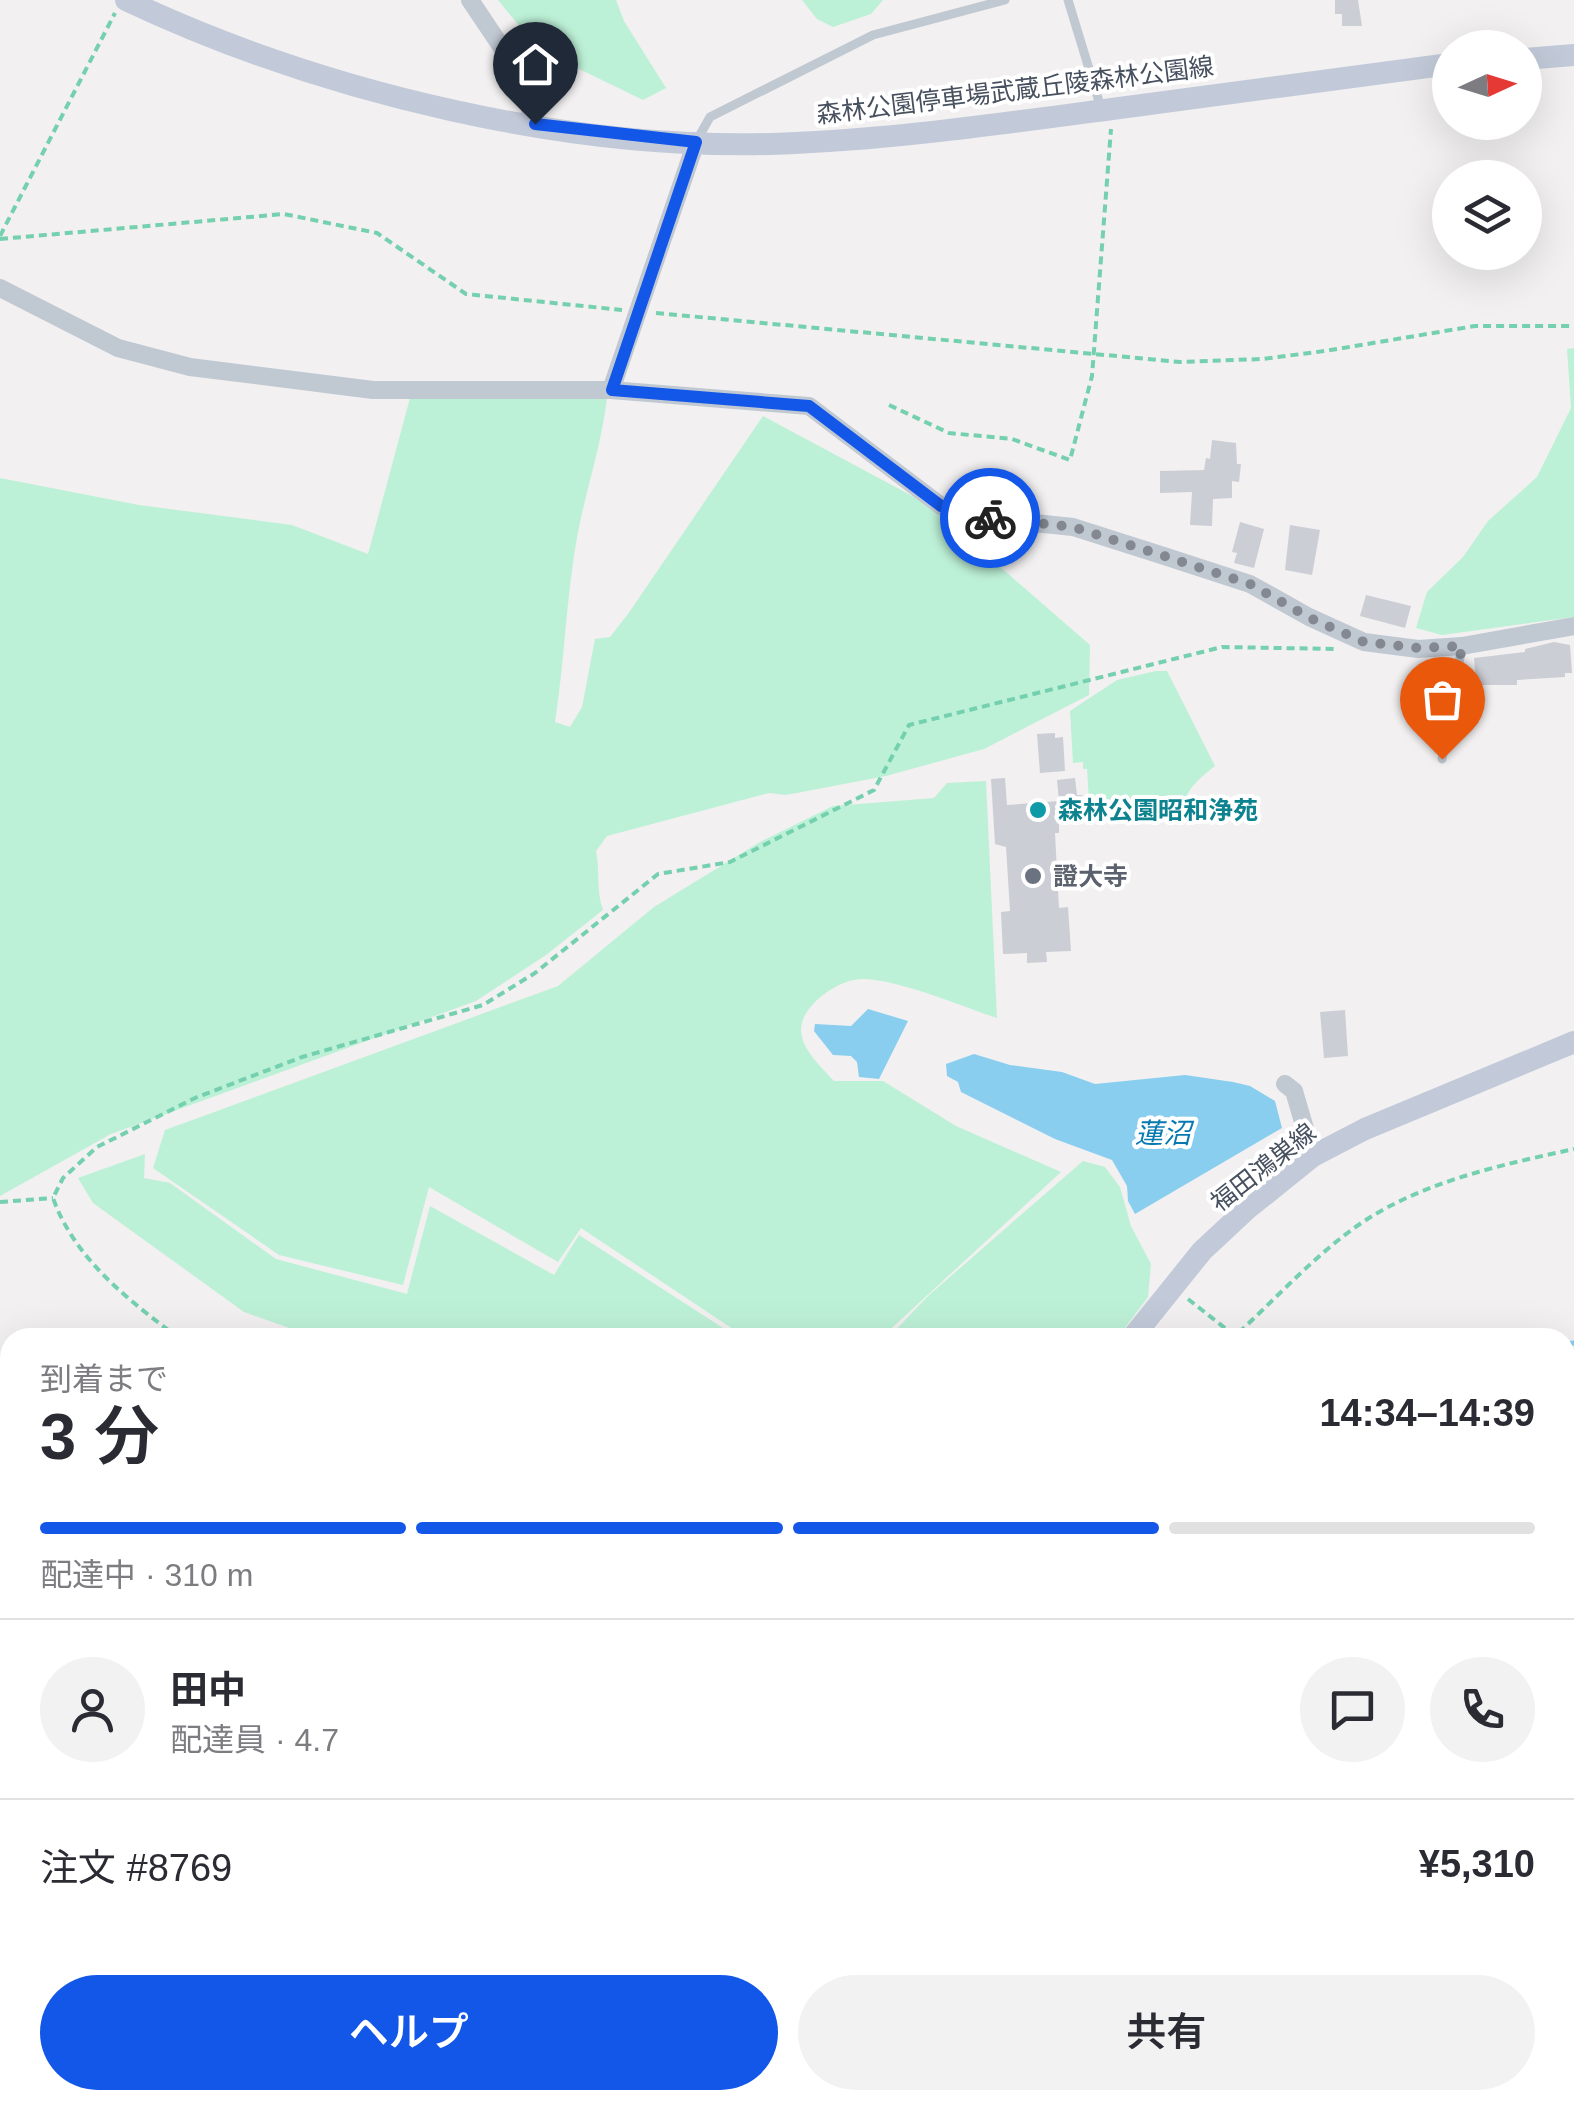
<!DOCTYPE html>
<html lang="ja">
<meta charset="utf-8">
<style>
:root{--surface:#fff;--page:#f2f2f3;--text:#2b2b33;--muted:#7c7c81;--line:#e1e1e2;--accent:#1357e9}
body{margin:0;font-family:Arial,"Noto Sans JP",sans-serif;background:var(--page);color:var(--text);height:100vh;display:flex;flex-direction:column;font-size:38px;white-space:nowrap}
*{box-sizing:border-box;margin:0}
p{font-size:32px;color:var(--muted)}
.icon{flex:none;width:55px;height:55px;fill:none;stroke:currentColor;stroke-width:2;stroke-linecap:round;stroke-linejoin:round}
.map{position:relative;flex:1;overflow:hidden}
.panel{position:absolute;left:0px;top:1328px;width:1575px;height:782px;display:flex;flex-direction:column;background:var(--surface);border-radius:30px 30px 0 0;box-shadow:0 10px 40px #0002}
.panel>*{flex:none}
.needle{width:65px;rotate:86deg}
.buttons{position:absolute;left:1432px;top:30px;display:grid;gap:20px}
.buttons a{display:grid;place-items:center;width:110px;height:110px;border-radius:50%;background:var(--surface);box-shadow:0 10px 40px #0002;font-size:50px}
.pin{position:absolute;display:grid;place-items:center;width:85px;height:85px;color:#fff;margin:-102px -42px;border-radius:50% 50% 50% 0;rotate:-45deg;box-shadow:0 0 10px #0007}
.pin .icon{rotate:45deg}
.courier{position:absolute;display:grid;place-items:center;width:100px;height:100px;margin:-50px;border:8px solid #1357e9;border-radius:50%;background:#fff;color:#222;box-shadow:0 2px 12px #0007}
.head em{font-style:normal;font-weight:600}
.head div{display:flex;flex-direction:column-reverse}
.head{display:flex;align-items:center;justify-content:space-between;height:170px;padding:0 40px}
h1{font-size:65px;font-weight:600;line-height:75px}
.bar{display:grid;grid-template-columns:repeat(4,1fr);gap:15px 10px;align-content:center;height:120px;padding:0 40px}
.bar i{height:12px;border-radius:8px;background:var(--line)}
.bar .current{background:var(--accent)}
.bar p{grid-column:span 4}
.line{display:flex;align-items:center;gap:25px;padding:0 40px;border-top:2px solid var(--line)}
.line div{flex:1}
.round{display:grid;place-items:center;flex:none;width:105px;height:105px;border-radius:52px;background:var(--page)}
.cta{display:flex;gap:20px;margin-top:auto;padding:20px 40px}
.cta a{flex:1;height:115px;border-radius:60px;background:var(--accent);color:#fff;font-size:40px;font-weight:600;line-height:115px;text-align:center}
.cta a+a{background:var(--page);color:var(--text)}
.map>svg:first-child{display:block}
.green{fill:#bdf1d7}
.water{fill:#89ceef}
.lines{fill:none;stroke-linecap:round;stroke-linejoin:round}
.stream{stroke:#89ceef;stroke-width:5}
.building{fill:#ccced5}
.path{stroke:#74d0ae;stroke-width:4;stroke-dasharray:8 5;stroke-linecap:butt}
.lane{stroke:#c0c8d2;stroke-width:9}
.street{stroke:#c0c8d2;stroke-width:18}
.secondary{stroke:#c2cad9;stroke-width:22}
.done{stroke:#838891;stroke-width:10;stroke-dasharray:0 18}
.route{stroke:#1357e9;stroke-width:12}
.culture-dot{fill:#0f9aa8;stroke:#fff;stroke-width:4}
.worship-dot{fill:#6b7280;stroke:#fff;stroke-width:4}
.labels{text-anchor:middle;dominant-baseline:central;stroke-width:8;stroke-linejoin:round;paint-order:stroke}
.street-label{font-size:25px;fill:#47505e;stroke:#fff}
.culture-label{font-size:25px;font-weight:bold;fill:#0d838f;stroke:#fff;text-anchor:start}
.worship-label{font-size:25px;font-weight:bold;fill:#5b616d;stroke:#fff;text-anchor:start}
.water-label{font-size:28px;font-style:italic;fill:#0779b1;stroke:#fff}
</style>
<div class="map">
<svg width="1574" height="2108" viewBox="0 0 1574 2108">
<rect width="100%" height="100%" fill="#f2f0f0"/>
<g class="green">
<polygon points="498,0 616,0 624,21 666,88 643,100 538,49"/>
<polygon points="802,0 883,0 871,14 833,27 817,19"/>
<polygon points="1574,348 1574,617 1442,635 1416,628 1427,592 1463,557 1488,521 1537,477 1571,408 1567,349"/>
<path d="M 607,397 C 602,443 587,486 578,532 C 566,595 565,659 555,722 L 570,727 L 582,707 L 595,639 L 610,637 L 628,614 L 763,416 L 929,505 L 1090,645 L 1089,695 L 984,749 L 886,776 L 786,795 L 769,793 L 607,836 L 596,851 C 600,871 596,891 603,910 L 546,955 L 476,1001 L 111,1134 L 0,1196 L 0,478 L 139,505 L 292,525 L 368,554 L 410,398 Z"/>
<path d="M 1156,671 L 1167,671 L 1215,766 C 1196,781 1181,793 1183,819 L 1111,817 L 1109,800 L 1089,801 L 1087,769 L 1083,769 L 1083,762 L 1073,763 L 1070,711 L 1117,680 Z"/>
<path d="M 986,781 L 997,1018 C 961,1006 898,979 862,979 C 844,979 820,994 809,1009 C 787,1037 816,1061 834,1081 L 883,1081 L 956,1126 L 1061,1172 L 882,1337 L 745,1337 L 581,1228 L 558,1262 L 429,1187 L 403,1285 L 279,1255 L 153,1168 L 165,1130 L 558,986 L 654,907 L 760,842 L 833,806 L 934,798 L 947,783 Z"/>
<polygon points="145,1154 144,1178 170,1183 276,1259 407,1294 430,1206 554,1275 579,1235 737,1337 315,1337 244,1312 93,1203 78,1178"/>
<polygon points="1083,1161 1105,1167 1120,1187 1131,1226 1151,1264 1148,1297 1118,1337 889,1337 928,1296"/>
<polygon points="1565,1409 1574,1414 1574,2108 932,2108 931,2100 1565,2100"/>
<polygon points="0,1411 10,1418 10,2100 74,2100 67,2108 0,2108"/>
</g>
<g class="water">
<polygon points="868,1009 908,1021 879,1079 859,1077 857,1062 851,1056 833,1055 814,1031 815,1024 851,1026"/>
<polygon points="974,1054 1010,1065 1062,1072 1095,1084 1185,1075 1233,1082 1250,1086 1275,1101 1282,1128 1135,1214 1128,1201 1127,1186 1112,1160 1055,1139 961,1092 958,1082 947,1076 946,1064"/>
</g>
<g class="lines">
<g class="stream">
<polyline points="1565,1344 1574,1343"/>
<polyline points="869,2108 874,2100"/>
</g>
</g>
<g class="building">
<polygon points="1335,0 1358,0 1362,26 1342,26 1342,14 1335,14"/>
<polygon points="1212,440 1236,443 1237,464 1241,464 1239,482 1232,481 1232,498 1213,499 1212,526 1190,525 1192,492 1160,493 1160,471 1204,470 1206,458 1210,459"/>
<polygon points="1240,522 1264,529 1254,568 1234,563 1237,553 1232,552"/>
<polygon points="1290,525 1320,530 1312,575 1285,570"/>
<polygon points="1366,595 1411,606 1405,628 1360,616"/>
<polygon points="1554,642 1570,645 1572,673 1565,673 1565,677 1517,680 1517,685 1476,685 1474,658 1525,652 1525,649"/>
<polygon points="1055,733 1055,738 1063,737 1065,771 1040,773 1037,734"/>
<polygon points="1005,778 1007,805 1059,801 1057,780 1075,778 1077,795 1082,795 1084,818 1059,820 1059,833 1055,833 1059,908 1068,907 1071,951 1046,952 1047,962 1027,963 1027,953 1003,954 1001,912 1010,911 1006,847 995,844 991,779"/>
<polygon points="1345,1010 1348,1056 1324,1058 1320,1012"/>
</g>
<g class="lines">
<g class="path">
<polyline points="0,236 115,13"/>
<polyline points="0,239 284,214 377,233 466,294 622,310"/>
<polyline points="656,313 1180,362 1262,359 1325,351 1475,326 1574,326"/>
<polyline points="889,405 949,433 1012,439 1070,460 1092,376 1111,129"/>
<polyline points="0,1202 53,1198"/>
<path d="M 1188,1299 L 1235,1336 C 1278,1297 1320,1249 1369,1218 C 1430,1180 1505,1164 1574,1149"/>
<path d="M 179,1338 C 129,1301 74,1258 53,1198 L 63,1178 L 97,1147 L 195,1098 L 302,1057 L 483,1005 L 535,973 L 658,874 L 730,862 L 874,790 L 909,725 L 1222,647 L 1336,649"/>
<polyline points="1565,1393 1574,1396"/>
<polyline points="1565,1719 1574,1712"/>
<polyline points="972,2100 981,2108"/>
<polyline points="1427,2100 1428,2108"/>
<polyline points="884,2108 889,2100"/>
</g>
<g class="lane">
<polyline points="1068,0 1101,108"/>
<polyline points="697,140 710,117 873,35 1005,0"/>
<polyline points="1442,759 1462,646"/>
</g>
<g class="street">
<polyline points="470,0 517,70 535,124"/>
<polyline points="0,288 118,348 190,367 373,390 611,390 809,406 941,506 986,518 1073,527 1164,556 1250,584 1309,617 1364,642 1418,649 1462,646 1574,626"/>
<polyline points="611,390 696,142"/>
<polyline points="1285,1084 1294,1091 1313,1156"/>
<polyline points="440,2108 444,2100"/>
</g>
<g class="secondary">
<path d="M 126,0 C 323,93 577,154 795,143 C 901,138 1007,123 1112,109 C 1225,94 1337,79 1450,64"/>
<polyline points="1525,59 1574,55"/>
<polyline points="1132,1338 1202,1251 1247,1209 1313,1156 1365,1129 1574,1042"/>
<polyline points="551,2108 557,2100"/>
</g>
</g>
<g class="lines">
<polyline class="done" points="990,518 1073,527 1164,556 1250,584 1310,618 1364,642 1418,648 1462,646 1442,759"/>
<polyline class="route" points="535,124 696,142 612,390 809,406 941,506 990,518"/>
</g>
<circle class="culture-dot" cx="1038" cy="810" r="10"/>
<circle class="worship-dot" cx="1033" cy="876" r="10"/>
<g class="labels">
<g class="street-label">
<text transform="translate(1015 90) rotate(-7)">森林公園停車場武蔵丘陵森林公園線</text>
<text transform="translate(1263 1167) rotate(-38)">福田鴻巣線</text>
</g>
<g class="culture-label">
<text x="1058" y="810">森林公園昭和浄苑</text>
</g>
<g class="worship-label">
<text x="1053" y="876">證大寺</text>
</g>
<g class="water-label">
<text x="1163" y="1133">蓮沼</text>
</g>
</g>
</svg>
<div class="buttons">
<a><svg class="needle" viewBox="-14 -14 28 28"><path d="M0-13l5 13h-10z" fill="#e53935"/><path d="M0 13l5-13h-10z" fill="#7c7c81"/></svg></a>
<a><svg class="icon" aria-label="layers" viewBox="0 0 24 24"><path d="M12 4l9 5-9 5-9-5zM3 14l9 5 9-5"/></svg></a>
</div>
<div class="pin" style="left:1442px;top:759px;background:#ea580c"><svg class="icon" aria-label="bag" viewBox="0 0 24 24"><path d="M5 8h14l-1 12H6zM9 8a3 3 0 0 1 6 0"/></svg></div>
<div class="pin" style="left:535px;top:124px;background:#1f2937"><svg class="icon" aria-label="home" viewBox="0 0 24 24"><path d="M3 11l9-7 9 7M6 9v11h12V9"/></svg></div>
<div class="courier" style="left:990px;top:518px"><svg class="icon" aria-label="bike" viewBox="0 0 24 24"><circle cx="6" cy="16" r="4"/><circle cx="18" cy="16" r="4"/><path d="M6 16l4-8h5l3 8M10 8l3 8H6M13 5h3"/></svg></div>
<section class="panel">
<div class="head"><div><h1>3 分</h1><p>到着まで</p></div><em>14:34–14:39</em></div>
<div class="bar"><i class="current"></i><i class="current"></i><i class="current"></i><i></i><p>配達中 · 310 m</p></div>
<div class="line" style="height:180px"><a class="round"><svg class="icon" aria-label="person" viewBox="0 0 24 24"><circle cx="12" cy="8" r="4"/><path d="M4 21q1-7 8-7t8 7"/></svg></a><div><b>田中</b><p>配達員 · 4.7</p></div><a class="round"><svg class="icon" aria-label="chat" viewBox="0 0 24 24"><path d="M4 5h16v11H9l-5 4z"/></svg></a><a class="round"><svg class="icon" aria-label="phone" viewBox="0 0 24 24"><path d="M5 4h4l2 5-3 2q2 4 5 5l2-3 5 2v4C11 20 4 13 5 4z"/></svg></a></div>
<div class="line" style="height:130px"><div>注文 #8769</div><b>¥5,310</b></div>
<div class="cta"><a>ヘルプ</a><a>共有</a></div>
</section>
</div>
